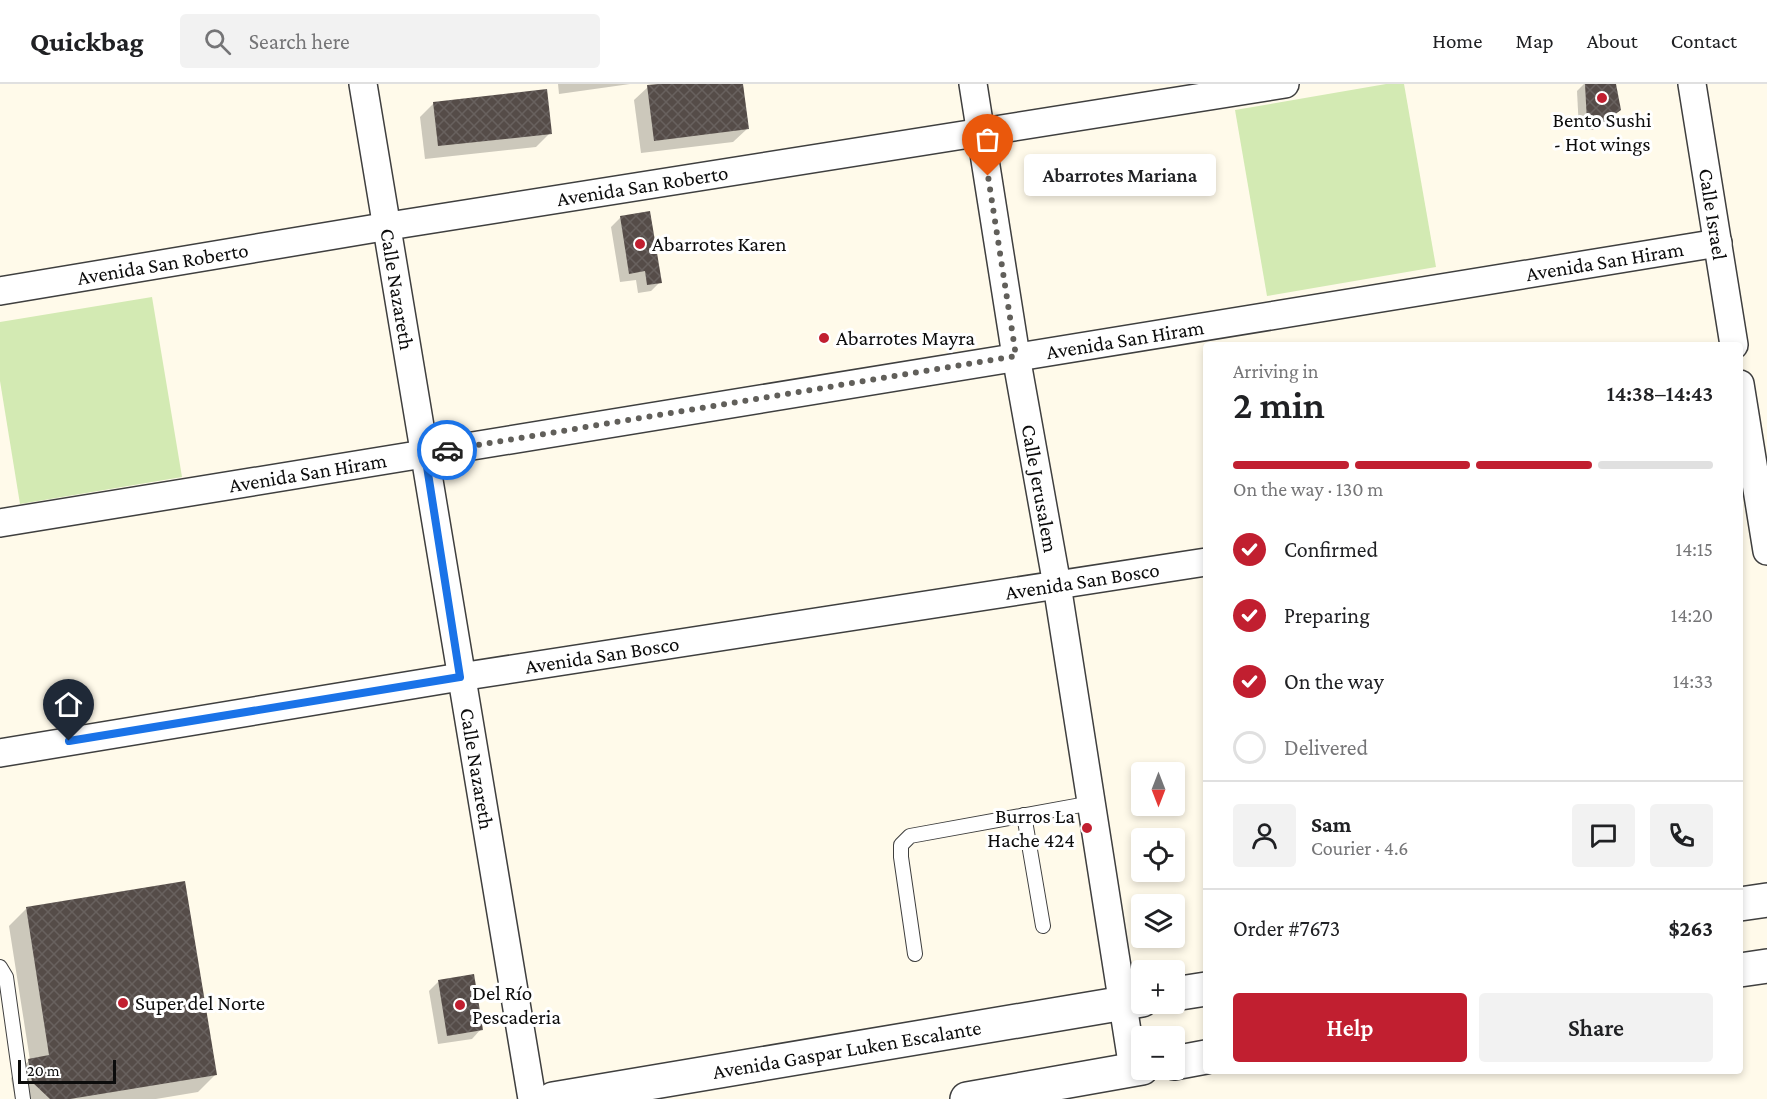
<!DOCTYPE html>
<meta charset="utf-8">
<style>
:root{--surface:#fff;--page:#f2f2f2;--text:#202124;--muted:#757577;--line:#e0e0e0;--accent:#c11f30}
body{margin:0;font-family:"Crimson Pro",serif;background:var(--page);color:var(--text);height:100vh;display:flex;flex-direction:column;font-size:22px;white-space:nowrap}
*{box-sizing:border-box;margin:0}
p{font-size:20px;color:var(--muted)}
.icon{flex:none;width:33px;height:33px;fill:none;stroke:currentColor;stroke-width:2;stroke-linecap:round;stroke-linejoin:round}
.map{position:relative;flex:1;overflow:hidden}
.sheet{position:absolute;left:1203px;top:258px;width:540px;height:732px;display:flex;flex-direction:column;background:var(--surface);border-radius:6px;box-shadow:0 3px 9px #0003}
.sheet>*{flex:none}
.needle{width:39px;rotate:180deg}
.controls{position:absolute;left:1131px;top:678px;display:grid;gap:12px}
.controls a{display:grid;place-items:center;width:54px;height:54px;border-radius:6px;background:var(--surface);box-shadow:0 3px 9px #0003;font-size:30px}
.scale{position:absolute;left:18px;bottom:15px;width:98px;box-sizing:border-box;padding-left:6px;border:3px solid #0c0c0c;border-top:0;font-size:16px;line-height:21px;white-space:nowrap;color:#0c0c0c;-webkit-text-stroke:4px #fff;paint-order:stroke}
.pin{position:absolute;display:grid;place-items:center;width:51px;height:51px;color:#fff;margin:-62px -26px;border-radius:50% 50% 50% 0;rotate:-45deg;box-shadow:0 0 6px #0007}
.pin .icon{rotate:45deg}
.courier{position:absolute;display:grid;place-items:center;width:60px;height:60px;margin:-30px;border:4px solid #1a73e8;border-radius:50%;background:#fff;color:#222;box-shadow:0 2px 8px #0007}
.bubble{position:absolute;height:42px;border-radius:6px;background:var(--surface);box-shadow:0 3px 9px #0003;font-size:20px;font-weight:600;line-height:42px;text-align:center}
.headline em{font-style:normal;font-weight:600}
.headline div{display:flex;flex-direction:column-reverse}
.headline{display:flex;align-items:center;justify-content:space-between;height:102px;padding:0 30px}
h1{font-size:39px;font-weight:600;line-height:45px}
.bar{display:grid;grid-template-columns:repeat(4,1fr);gap:9px 6px;align-content:center;height:72px;padding:0 30px}
.bar i{height:8px;border-radius:4px;background:var(--line)}
.bar .on{background:var(--accent)}
.bar p{grid-column:span 4}
.line{display:flex;align-items:center;gap:15px;padding:0 30px;border-top:2px solid var(--line)}
.line div{flex:1}
.round{display:grid;place-items:center;flex:none;width:63px;height:63px;border-radius:6px;background:var(--page)}
ol{padding:0 30px;list-style:none}
li{display:flex;align-items:center;gap:18px;height:66px}
li p{margin-inline-start:auto}
li .icon{padding:6px;border-radius:50%;background:var(--accent);color:#fff;stroke-width:4}
li:last-child{color:var(--muted)}
li i{width:33px;height:33px;border:3px solid var(--line);border-radius:50%}
.button{display:flex;gap:12px;margin-top:auto;padding:12px 30px}
.button a{flex:1;height:69px;border-radius:6px;background:var(--accent);color:#fff;font-size:24px;font-weight:600;line-height:69px;text-align:center}
.button a+a{background:var(--page);color:var(--text)}
header{display:flex;align-items:center;gap:36px;box-sizing:border-box;height:84px;padding:0 30px;background:var(--surface);border-bottom:2px solid var(--line)}
header strong{font-size:28px}
nav{display:flex;gap:33px;margin-inline-start:auto;font-size:21px}
.search{width:420px;height:54px;background:var(--page);display:flex;align-items:center;gap:15px;box-sizing:border-box;padding:0 21px;border-radius:6px;color:var(--muted);font-size:22px}
.map>svg:first-child{display:block}
.green{fill:#d3eab3}
.shadow{fill:#0003}
.building{fill:url(#building-cross-hatch)}
.lines{fill:none;stroke-linecap:round;stroke-linejoin:round}
.service-casing{stroke:#3f3f3f;stroke-width:16}
.minor-casing{stroke:#3f3f3f;stroke-width:30}
.tertiary-casing{stroke:#3f3f3f;stroke-width:36}
.service{stroke:#fff;stroke-width:14}
.minor{stroke:#fff;stroke-width:27}
.tertiary{stroke:#fff;stroke-width:33}
.done{stroke:#615f5a;stroke-width:6;stroke-dasharray:0 10.8}
.route{stroke:#1a73e8;stroke-width:8}
.poi-dot{fill:#c11f30;stroke:#fff;stroke-width:2}
.labels{text-anchor:middle;dominant-baseline:central;stroke-width:6;stroke-linejoin:round;paint-order:stroke}
.poi-label{font-size:21px;fill:#0c0c0c;stroke:#fff;text-anchor:start}
.street-label{font-size:21px;fill:#0c0c0c;stroke:#fff}
</style>
<header>
<strong>Quickbag</strong>
<div class="search"><svg class="icon" aria-label="search" viewBox="0 0 24 24"><circle cx="10" cy="10" r="6"/><path d="M15 15l6 6"/></svg>Search here</div>
<nav><a>Home</a><a>Map</a><a>About</a><a>Contact</a></nav>
</header>
<div class="map">
<svg width="1767" height="1015" viewBox="0 0 1767 1015">
<defs>
<pattern id="building-cross-hatch" width="8" height="8" patternUnits="userSpaceOnUse" patternTransform="scale(1.5)"><rect width="8" height="8" fill="#554c48"/><path d="M0 0l8 8M0 8l8-8" fill="none" stroke="#68615e"/></pattern>
</defs>
<rect width="100%" height="100%" fill="#fffaea"/>
<g class="green">
<polygon points="1386,0 1404,0 1436,183 1267,212 1235,26"/>
<polygon points="152,213 182,393 20,420 0,297 0,238"/>
</g>
<g class="shadow">
<polygon points="558,0 630,0 559,10"/>
<polygon points="671,0 741,0 747,45 733,58 641,69 634,16 648,3"/>
<polygon points="1584,0 1614,0 1619,26 1593,46 1579,46 1577,7"/>
<polygon points="434,19 550,49 536,63 425,75 420,33"/>
<polygon points="649,129 660,198 651,207 638,209 636,196 620,198 611,143 620,134"/>
<polygon points="26,825 215,991 198,1008 156,1015 15,1015 11,994 30,976 9,842"/>
<polygon points="438,898 481,945 472,955 438,960 429,907"/>
</g>
<g class="building">
<polygon points="659,0 743,0 749,45 654,57 647,1"/>
<polygon points="1585,0 1616,0 1621,26 1604,38 1587,38"/>
<polygon points="547,5 552,50 438,62 433,18"/>
<polygon points="650,127 662,199 647,201 645,187 629,190 620,132"/>
<polygon points="185,797 217,991 70,1015 50,1015 32,998 28,975 49,971 26,823"/>
<polygon points="474,890 483,946 447,952 438,896"/>
</g>
<g class="lines">
<defs>
<g id="service">
<polyline points="1024,731 1043,842"/>
<polyline points="915,870 901,773 901,761 910,752 1092,719"/>
<polyline points="0,883 6,893 23,1015"/>
</g>
<g id="minor">
<path id="s1" d="M 363,0 L 532,1015"/>
<path id="s2" d="M 973,0 L 1016,272 L 1057,501 L 1133,985"/>
<path id="s3" d="M 1692,0 L 1734,261"/>
<path id="s4" d="M 0,207 L 389,142 L 1285,0"/>
<polyline points="1740,300 1767,467"/>
<path id="s5" d="M 0,439 L 1718,159"/>
<path id="s6" d="M 0,669 L 460,593 L 1206,478"/>
</g>
<g id="tertiary">
<polyline points="1740,820 1767,816"/>
<polyline points="1740,886 1767,882"/>
<polyline points="1174,910 1206,905"/>
<polyline points="1174,979 1206,973"/>
<path id="s7" d="M 553,1015 L 1142,916"/>
<polyline points="967,1015 1142,984"/>
</g>
</defs>
<use href="#service" class="service-casing"/>
<use href="#minor" class="minor-casing"/>
<use href="#tertiary" class="tertiary-casing"/>
<use href="#service" class="service"/>
<use href="#minor" class="minor"/>
<use href="#tertiary" class="tertiary"/>
</g>
<g class="lines">
<polyline class="done" points="447,366 1016,272 988,92"/>
<polyline class="route" points="69,657 460,593 425,370 447,366"/>
</g>
<g class="poi-dot">
<circle cx="1602" cy="14" r="6"/>
<circle cx="640" cy="160" r="6"/>
<circle cx="824" cy="254" r="6"/>
<circle cx="1087" cy="744" r="6"/>
<circle cx="123" cy="919" r="6"/>
<circle cx="460" cy="921" r="6"/>
</g>
<g class="labels">
<g class="poi-label">
<text x="1602" y="36" text-anchor="middle">Bento Sushi<tspan x="1602" dy="24">- Hot wings</tspan></text>
<text x="652" y="160">Abarrotes Karen</text>
<text x="836" y="254">Abarrotes Mayra</text>
<text x="1075" y="732" text-anchor="end">Burros La<tspan x="1075" dy="24">Hache 424</tspan></text>
<text x="472" y="909">Del Río<tspan x="472" dy="24">Pescaderia</tspan></text>
<text x="135" y="919">Super del Norte</text>
</g>
<g class="street-label">
<text stroke="none"><textPath href="#s4" startOffset="651">Avenida San Roberto</textPath></text>
<text stroke="none"><textPath href="#s3" startOffset="132">Calle Israel</textPath></text>
<text stroke="none"><textPath href="#s5" startOffset="1626">Avenida San Hiram</textPath></text>
<text stroke="none"><textPath href="#s4" startOffset="165">Avenida San Roberto</textPath></text>
<text stroke="none"><textPath href="#s1" startOffset="208">Calle Nazareth</textPath></text>
<text stroke="none"><textPath href="#s5" startOffset="1140">Avenida San Hiram</textPath></text>
<text stroke="none"><textPath href="#s5" startOffset="312">Avenida San Hiram</textPath></text>
<text stroke="none"><textPath href="#s2" startOffset="410">Calle Jerusalem</textPath></text>
<text stroke="none"><textPath href="#s6" startOffset="1096">Avenida San Bosco</textPath></text>
<text stroke="none"><textPath href="#s6" startOffset="610">Avenida San Bosco</textPath></text>
<text stroke="none"><textPath href="#s1" startOffset="694">Calle Nazareth</textPath></text>
<text stroke="none"><textPath href="#s7" startOffset="298">Avenida Gaspar Luken Escalante</textPath></text>
</g>
</g>
</svg>
<div class="controls">
<a><svg class="needle" viewBox="-14 -14 28 28"><path d="M0-13l5 13h-10z" fill="#e53935"/><path d="M0 13l5-13h-10z" fill="#757577"/></svg></a>
<a><svg class="icon" aria-label="locate" viewBox="0 0 24 24"><circle cx="12" cy="12" r="6"/><path d="M12 2v4M12 18v4M2 12h4M18 12h4"/></svg></a>
<a><svg class="icon" aria-label="layers" viewBox="0 0 24 24"><path d="M12 4l9 5-9 5-9-5zM3 14l9 5 9-5"/></svg></a>
<a>+</a>
<a>−</a>
</div>
<div class="scale">20 m</div>
<div class="pin" style="left:988px;top:92px;background:#ea580c"><svg class="icon" aria-label="bag" viewBox="0 0 24 24"><path d="M5 8h14l-1 12H6zM9 8a3 3 0 0 1 6 0"/></svg></div>
<div class="pin" style="left:69px;top:657px;background:#1f2937"><svg class="icon" aria-label="home" viewBox="0 0 24 24"><path d="M3 11l9-7 9 7M6 9v11h12V9"/></svg></div>
<div class="courier" style="left:447px;top:366px"><svg class="icon" aria-label="car" viewBox="0 0 24 24"><path d="M5 17H2v-5l4-1 3-4h7l3 4 3 1v5h-3M9 17h6M6 11h13"/><circle cx="7" cy="17" r="2"/><circle cx="17" cy="17" r="2"/></svg></div>
<div class="bubble" style="left:1024px;top:70px;width:192px">Abarrotes Mariana</div>
<section class="sheet">
<div class="headline"><div><h1>2 min</h1><p>Arriving in</p></div><em>14:38–14:43</em></div>
<div class="bar"><i class="on"></i><i class="on"></i><i class="on"></i><i></i><p>On the way · 130 m</p></div>
<ol>
<li><svg class="icon" aria-label="check" viewBox="0 0 24 24"><path d="M5 12l5 5 9-10"/></svg>Confirmed<p>14:15</p></li>
<li><svg class="icon" aria-label="check" viewBox="0 0 24 24"><path d="M5 12l5 5 9-10"/></svg>Preparing<p>14:20</p></li>
<li><svg class="icon" aria-label="check" viewBox="0 0 24 24"><path d="M5 12l5 5 9-10"/></svg>On the way<p>14:33</p></li>
<li><i></i>Delivered</li>
</ol>
<div class="line" style="height:108px"><a class="round"><svg class="icon" aria-label="person" viewBox="0 0 24 24"><circle cx="12" cy="8" r="4"/><path d="M4 21q1-7 8-7t8 7"/></svg></a><div><b>Sam</b><p>Courier · 4.6</p></div><a class="round"><svg class="icon" aria-label="chat" viewBox="0 0 24 24"><path d="M4 5h16v11H9l-5 4z"/></svg></a><a class="round"><svg class="icon" aria-label="phone" viewBox="0 0 24 24"><path d="M5 4h4l2 5-3 2q2 4 5 5l2-3 5 2v4C11 20 4 13 5 4z"/></svg></a></div>
<div class="line" style="height:78px"><div>Order #7673</div><b>$263</b></div>
<div class="button"><a>Help</a><a>Share</a></div>
</section>
</div>
